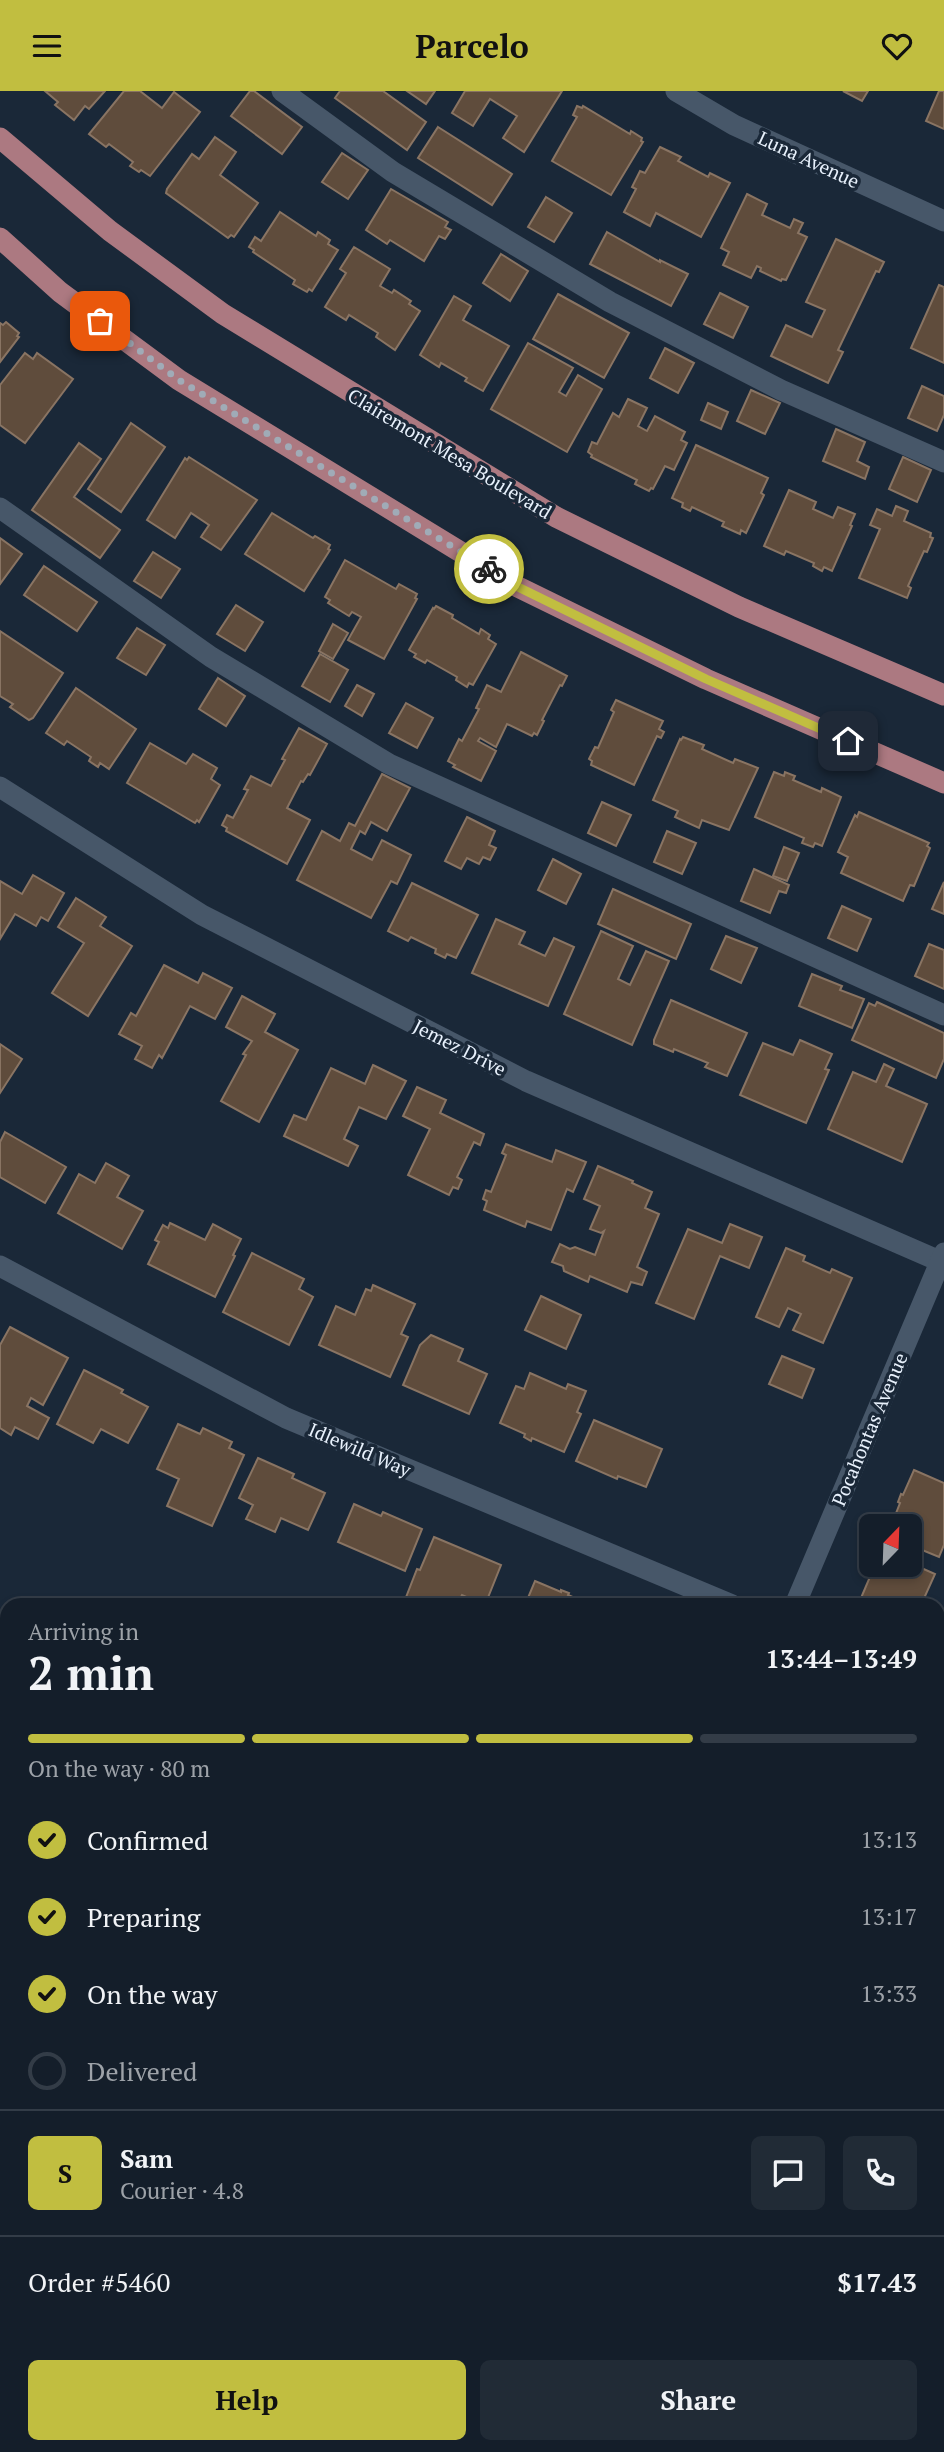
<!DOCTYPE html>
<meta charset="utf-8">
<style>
:root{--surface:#141e2a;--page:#212b36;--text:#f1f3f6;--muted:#9da2a8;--line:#333c47;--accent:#c1be40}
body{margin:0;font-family:"PT Serif",serif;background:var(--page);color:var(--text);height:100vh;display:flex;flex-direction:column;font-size:26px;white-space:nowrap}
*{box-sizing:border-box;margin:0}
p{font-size:23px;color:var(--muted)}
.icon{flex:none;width:38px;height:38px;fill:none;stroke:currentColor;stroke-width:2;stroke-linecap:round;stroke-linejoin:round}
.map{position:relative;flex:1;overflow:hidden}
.drawer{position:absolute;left:0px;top:1507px;width:945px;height:856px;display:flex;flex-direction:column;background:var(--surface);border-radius:21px 21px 0 0;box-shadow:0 4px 10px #0003,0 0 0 2px var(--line)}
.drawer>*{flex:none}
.needle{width:46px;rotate:23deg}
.controls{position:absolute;left:859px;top:1423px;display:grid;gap:14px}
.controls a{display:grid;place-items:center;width:63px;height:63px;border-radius:10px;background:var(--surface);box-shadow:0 4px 10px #0003,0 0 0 2px var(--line);font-size:35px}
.pin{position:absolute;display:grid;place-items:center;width:60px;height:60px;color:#fff;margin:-30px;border-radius:14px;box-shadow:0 4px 10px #0006}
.courier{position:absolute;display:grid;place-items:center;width:70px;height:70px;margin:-35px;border:5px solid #c1be40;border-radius:50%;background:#fff;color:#222;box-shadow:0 2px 9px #0007}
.overview em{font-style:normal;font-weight:700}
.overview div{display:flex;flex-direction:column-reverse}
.overview{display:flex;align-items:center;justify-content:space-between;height:119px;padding:0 28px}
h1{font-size:46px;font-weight:700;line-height:52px}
.bar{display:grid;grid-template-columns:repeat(4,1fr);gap:10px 7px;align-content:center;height:84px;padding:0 28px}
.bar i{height:9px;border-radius:5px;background:var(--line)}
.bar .selected{background:var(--accent)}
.bar p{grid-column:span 4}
.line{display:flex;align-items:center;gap:18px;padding:0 28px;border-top:2px solid var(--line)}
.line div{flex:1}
.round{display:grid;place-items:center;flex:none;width:74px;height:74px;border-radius:10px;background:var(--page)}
ol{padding:0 28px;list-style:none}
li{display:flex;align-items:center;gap:21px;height:77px}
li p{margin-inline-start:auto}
li .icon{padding:7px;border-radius:50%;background:var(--accent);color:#111;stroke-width:4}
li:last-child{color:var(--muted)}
li i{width:38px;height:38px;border:4px solid var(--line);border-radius:50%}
.button{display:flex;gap:14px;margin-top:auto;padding:14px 28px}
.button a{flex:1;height:80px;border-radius:10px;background:var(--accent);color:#111;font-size:28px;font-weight:700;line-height:80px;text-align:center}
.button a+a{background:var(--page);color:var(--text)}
header{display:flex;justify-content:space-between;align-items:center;height:91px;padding:0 28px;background:var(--accent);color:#111;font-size:32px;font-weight:700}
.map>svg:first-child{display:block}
.green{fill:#4b543c}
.building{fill:#5f4c3c;stroke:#897463;stroke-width:2}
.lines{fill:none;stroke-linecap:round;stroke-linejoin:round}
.minor{stroke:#475769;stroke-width:21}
.major{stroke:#ac7981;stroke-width:21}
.done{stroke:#a0abb7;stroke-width:7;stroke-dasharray:0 12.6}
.route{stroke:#c1be40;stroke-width:9}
.labels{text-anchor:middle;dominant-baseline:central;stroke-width:7;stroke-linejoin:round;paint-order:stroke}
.street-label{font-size:19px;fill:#e8f1fc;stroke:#1a2838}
</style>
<header><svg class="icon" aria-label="menu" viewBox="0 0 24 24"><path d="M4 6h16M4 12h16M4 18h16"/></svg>Parcelo<svg class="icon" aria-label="heart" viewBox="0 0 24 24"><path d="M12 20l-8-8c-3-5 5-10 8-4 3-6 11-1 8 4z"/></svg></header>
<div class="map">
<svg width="944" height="2361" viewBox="0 0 944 2361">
<rect width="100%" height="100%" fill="#1a2838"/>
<polygon class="green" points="7,1975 7,2101 0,2104 0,1976"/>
<g class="building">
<polygon points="45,0 105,0 89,18 85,15 74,29 55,14 58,11"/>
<polygon points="124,0 140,0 162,17 174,1 200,21 150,85 141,79 139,81 130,75 133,71 109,53 106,56 89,43"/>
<polygon points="250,0 254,0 302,36 282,63 231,25"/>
<polygon points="340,0 383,0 426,31 407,59 335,7"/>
<polygon points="407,0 435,0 426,13"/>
<polygon points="465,0 562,0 524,61 503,47 517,25 490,8 473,35 452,22"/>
<polygon points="843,0 868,0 862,10"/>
<polygon points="939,0 944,0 944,38 926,30"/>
<polygon points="577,15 582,17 583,15 630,43 631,40 642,47 641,50 643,51 611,104 552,70 577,26 573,24"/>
<polygon points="438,36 512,83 492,114 418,67"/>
<polygon points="215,46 236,61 220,84 258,112 234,146 231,144 228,147 166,102 167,98 192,63 199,68"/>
<polygon points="660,56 681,66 678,70 708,86 710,82 730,92 701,146 656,122 650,135 624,121 636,98 632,96 640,80 645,82"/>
<polygon points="342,62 368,79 348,108 322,91"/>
<polygon points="391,98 448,131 445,136 451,139 445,148 439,145 424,170 390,149 387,153 366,139"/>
<polygon points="747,103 767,113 762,124 790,137 794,128 803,132 798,142 807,146 786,189 782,188 781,190 760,180 761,177 757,175 751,187 723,174 729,161 721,157"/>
<polygon points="546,106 572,122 554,151 528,136"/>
<polygon points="280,121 316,145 318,141 330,149 328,153 338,159 312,200 309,198 307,201 293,193 295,189 253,161 254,159 249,156 255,146 261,150"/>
<polygon points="607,141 660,171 660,169 688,183 671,215 590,173"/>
<polygon points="836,148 884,171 879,181 876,180 838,259 843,261 828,292 771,265 786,234 812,246 825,219 806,211"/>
<polygon points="354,156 390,178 380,195 392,202 394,199 411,210 409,213 420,220 395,259 376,246 378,242 349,224 346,229 325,216 346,182 340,178"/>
<polygon points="501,163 528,180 510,210 483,192"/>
<polygon points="939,194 944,196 944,272 911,257"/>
<polygon points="720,202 748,216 733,247 704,233"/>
<polygon points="558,203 629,242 604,287 533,248"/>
<polygon points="454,205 471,215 463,229 509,255 483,300 465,290 467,287 441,272 439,276 420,264"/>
<polygon points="6,231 19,242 17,245 19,246 0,271 0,232 3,234"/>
<polygon points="528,252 573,277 559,301 566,305 578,284 602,298 567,361 491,318"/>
<polygon points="665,257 694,272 678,302 650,287"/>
<polygon points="25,262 33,268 37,262 73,288 25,352 0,334 0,294"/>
<polygon points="922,295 944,305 944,324 937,340 908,327"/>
<polygon points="751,299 780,312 765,343 737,330"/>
<polygon points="628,308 647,317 638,335 647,340 655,325 685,341 681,349 687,352 674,379 665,375 653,398 651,397 649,400 635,393 637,389 591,366 592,364 588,361 592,351 597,353 613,322 619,326"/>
<polygon points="708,312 728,321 721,338 701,329"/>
<polygon points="131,332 165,356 121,421 88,398"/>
<polygon points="836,338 865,351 857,370 869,376 865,388 823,370"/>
<polygon points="79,352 101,368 74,406 120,439 100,467 32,419"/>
<polygon points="696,354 768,387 761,402 764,404 746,442 741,439 740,443 722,435 724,431 692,416 690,420 682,416 683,412 672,407"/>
<polygon points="189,366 257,409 221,459 201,446 209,434 191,422 175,447 147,429 185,367 187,369"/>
<polygon points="903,366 931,379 917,411 889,398"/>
<polygon points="789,399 816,411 813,418 833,427 838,416 855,423 850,434 852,435 832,480 824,476 822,480 813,475 814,472 786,460 784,464 764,455"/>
<polygon points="896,415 908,420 904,430 931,442 930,446 933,447 927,461 924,460 908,495 911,497 907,507 859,487 880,438 870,434 877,418 892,425"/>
<polygon points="272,422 313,447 315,445 330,454 328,458 330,459 304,500 245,463"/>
<polygon points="0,447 22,463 0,493"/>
<polygon points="153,461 180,478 161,507 134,490"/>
<polygon points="345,469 396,498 399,493 417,503 415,507 417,508 384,568 348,549 361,526 352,521 349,525 328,512 330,509 325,506"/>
<polygon points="44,475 97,511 77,540 24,504"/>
<polygon points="236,514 263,531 245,560 217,543"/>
<polygon points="436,515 453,524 452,527 479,543 481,538 490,544 488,548 496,553 473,594 469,592 467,596 456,589 457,586 427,569 425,572 414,566 416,563 409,559 433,517 434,518"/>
<polygon points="333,533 348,542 333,568 319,560"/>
<polygon points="137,537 165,554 146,584 117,567"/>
<polygon points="0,540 63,582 33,627 29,629 10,616 13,613 0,605"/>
<polygon points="521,561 567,585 562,595 560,594 542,629 544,630 537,644 534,642 532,645 507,633 496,656 480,647 478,650 496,660 481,690 453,676 455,674 448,670 459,648 462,650 479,618 476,617 487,594 501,601"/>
<polygon points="320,563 348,579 330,611 302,595"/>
<polygon points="218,587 245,605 226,635 199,618"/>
<polygon points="357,594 374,603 362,625 345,615"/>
<polygon points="76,597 136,638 109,678 100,672 98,676 89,670 91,666 67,650 64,654 46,642"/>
<polygon points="616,609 663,630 659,638 664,641 661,647 657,645 634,694 591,674 592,670 589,668 595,656 598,657 614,621 611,619"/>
<polygon points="406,612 433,627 417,657 389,642"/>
<polygon points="299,637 327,653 310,684 308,683 303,691 301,690 287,717 310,729 287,773 226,740 227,737 222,734 227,724 233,727 248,699 244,698 251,685 271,695 285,669 282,668"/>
<polygon points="683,646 704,654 702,658 733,672 735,668 758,677 729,739 702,729 699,737 675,726 678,720 653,709 680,648 681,649"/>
<polygon points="150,652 186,673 193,663 217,677 211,688 220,694 199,731 197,729 195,732 127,692"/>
<polygon points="774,681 784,685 785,681 795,685 793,689 821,701 822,697 841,706 822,755 815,752 813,756 802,752 804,747 755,726"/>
<polygon points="382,683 410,697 387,740 371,731 365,743 360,740 351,758 372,769 382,749 411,764 397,793 391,790 371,827 297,789 322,740 340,750 349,732 355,735"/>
<polygon points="602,711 631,724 616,755 588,742"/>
<polygon points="859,721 929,752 927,755 930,757 914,795 910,794 903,810 841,782 848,766 838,761 855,724 857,726"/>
<polygon points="467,726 495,740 489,754 496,757 490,769 483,766 479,773 467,767 461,778 445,770"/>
<polygon points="667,740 696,752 682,783 654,771"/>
<polygon points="784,756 799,762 787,790 773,785"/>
<polygon points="553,768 581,783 566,813 538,799"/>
<polygon points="754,778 789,794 786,802 779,800 770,822 741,810"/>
<polygon points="33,784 64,802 48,830 41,826 36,835 15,823 0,848 0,790 22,803"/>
<polygon points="944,791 944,823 932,818"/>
<polygon points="412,792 478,824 456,867 447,863 445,867 435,862 436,858 411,846 408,850 388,840"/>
<polygon points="613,798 691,833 676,868 598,833"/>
<polygon points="76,807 106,826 100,835 132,855 88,925 52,902 84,852 58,836"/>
<polygon points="842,815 871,828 857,860 828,847"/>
<polygon points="496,828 525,841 519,853 545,865 554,847 574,856 548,915 472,882"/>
<polygon points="601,840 633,855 618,888 630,894 646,860 669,870 632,954 564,923"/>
<polygon points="726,845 757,857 741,892 711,878"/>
<polygon points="929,853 944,859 944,898 915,885"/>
<polygon points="164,874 198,892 203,882 232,897 215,928 190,915 162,967 159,964 152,977 135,968 142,955 119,943 131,922 136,925"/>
<polygon points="812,883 842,895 840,899 864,908 852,937 799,915"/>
<polygon points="242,905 275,923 265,941 298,959 259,1031 221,1010 246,964 243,963 252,950 226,936"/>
<polygon points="671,909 747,942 727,985 705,976 708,972 674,958 673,961 654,953 654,949"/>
<polygon points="877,911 944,942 944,968 936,987 852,949 869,912 875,915"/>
<polygon points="800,949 832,963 825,978 829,979 806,1032 740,1004 763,952 793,964"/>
<polygon points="0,953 22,968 0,1002"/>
<polygon points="884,973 894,978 886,995 927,1013 902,1071 828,1038 853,981 876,991"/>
<polygon points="373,974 406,990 386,1028 359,1016 344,1048 358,1055 348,1075 284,1045 294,1024 306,1029 331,977 365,993"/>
<polygon points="417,996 446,1009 440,1022 484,1043 480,1054 474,1051 457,1086 462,1089 458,1098 453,1096 449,1104 408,1084 430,1038 403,1025"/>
<polygon points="5,1041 66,1076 45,1112 0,1086 0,1051"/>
<polygon points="506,1053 552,1071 556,1059 586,1071 573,1101 567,1098 551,1139 527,1130 525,1136 484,1119 487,1110 483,1108 486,1099 491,1101 506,1064 502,1062"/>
<polygon points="106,1072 129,1085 117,1106 143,1120 122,1158 58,1122 79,1083 95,1092"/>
<polygon points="598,1075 633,1090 632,1092 652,1101 645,1117 659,1123 637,1176 647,1181 642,1194 631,1191 627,1201 590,1185 588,1191 564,1180 563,1175 552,1171 560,1153 570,1158 575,1156 595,1164 604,1140 601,1142 590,1138 600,1115 584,1108"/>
<polygon points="170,1132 205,1149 213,1133 241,1148 233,1164 235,1165 215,1206 148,1173 159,1151 155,1149 163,1134 168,1137"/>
<polygon points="730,1133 762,1146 749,1177 720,1165 694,1228 656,1212 688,1138 722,1152"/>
<polygon points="786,1157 805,1165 803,1170 830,1182 832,1178 852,1187 823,1252 793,1239 801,1223 788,1217 779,1236 756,1226"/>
<polygon points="252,1162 304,1188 299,1198 313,1206 289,1254 223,1221"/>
<polygon points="373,1194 415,1213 401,1243 408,1246 390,1286 319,1254 336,1215 355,1224 366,1198 371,1200"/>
<polygon points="541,1205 581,1224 566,1258 525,1239"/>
<polygon points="10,1236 68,1267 43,1314 31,1307 27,1315 49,1327 38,1348 15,1336 11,1344 0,1337 0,1254"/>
<polygon points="431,1244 463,1258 458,1270 487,1283 469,1323 403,1294 420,1254"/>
<polygon points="782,1265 814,1278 802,1307 769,1293"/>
<polygon points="84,1279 123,1299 121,1302 148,1316 128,1352 101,1338 93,1352 57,1333"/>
<polygon points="530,1282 566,1298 568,1293 586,1300 577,1321 581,1323 564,1361 532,1347 531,1350 524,1346 525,1343 500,1332 516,1295 524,1298"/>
<polygon points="594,1329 662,1358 646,1396 618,1385 617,1388 576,1370"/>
<polygon points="178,1333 200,1343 203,1337 232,1351 229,1357 244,1364 212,1435 167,1415 179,1388 157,1378"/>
<polygon points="258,1367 294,1383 292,1387 325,1402 308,1439 281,1427 275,1441 246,1428 253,1414 239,1407"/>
<polygon points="914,1379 944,1392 944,1454 939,1466 910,1454 910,1435 891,1435 900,1412 898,1411 901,1403 903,1404"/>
<polygon points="354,1413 381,1425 383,1421 422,1438 405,1480 338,1451"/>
<polygon points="434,1446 501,1474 485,1514 462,1504 457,1514 403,1514 417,1478 420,1479"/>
<polygon points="910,1472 935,1483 921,1514 858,1514 875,1474"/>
<polygon points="535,1490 561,1501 561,1499 569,1502 568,1504 591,1514 525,1514"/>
<polygon points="944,1530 944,1575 938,1573 938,1543"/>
<polygon points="0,1615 7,1615 7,1671 0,1672"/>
<polygon points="944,1697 944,1730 938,1728 938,1712"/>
<polygon points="0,1805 3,1805 7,1850 0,1850"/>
<polygon points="938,1936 944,1939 944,1984 938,1982"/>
<polygon points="938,2000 944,2002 944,2051 938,2049"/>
<polygon points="240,2356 307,2356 339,2361 239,2361"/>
<polygon points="503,2356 555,2356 566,2359 565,2361 502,2361"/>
<polygon points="737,2356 802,2356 808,2358 806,2361 735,2361"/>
</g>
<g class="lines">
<g class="minor">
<polyline points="282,0 393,81 610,211 781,299 944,371"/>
<polyline points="676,0 734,34 944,130"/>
<polyline points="0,417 211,566 389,673 944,924"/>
<polyline points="0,696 202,824 526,990 944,1172"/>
<polyline points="0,1175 286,1327 732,1514"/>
<polyline points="795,1514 944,1162"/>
<polyline points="0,1753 7,1752"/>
<polyline points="938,2258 944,2244"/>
<polyline points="0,2314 7,2312"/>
<polyline points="126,2361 127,2356"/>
<polyline points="438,2361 440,2356"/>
<polyline points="894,2361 897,2356"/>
</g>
<g class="major">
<polyline points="0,47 110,140 223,223 556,426 739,516 944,604"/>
<polyline points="0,147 60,201 179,289 518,496 706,588 944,692"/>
</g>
</g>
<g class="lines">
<polyline class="done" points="100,230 179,289 489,478"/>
<polyline class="route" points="489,478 518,496 706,588 848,650"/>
</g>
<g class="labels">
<g class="street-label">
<text transform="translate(809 68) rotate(25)">Luna Avenue</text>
<text transform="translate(450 362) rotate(31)">Clairemont Mesa Boulevard</text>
<text transform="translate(460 956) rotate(27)">Jemez Drive</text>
<text transform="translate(869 1338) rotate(-67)">Pocahontas Avenue</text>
<text transform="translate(360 1358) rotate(23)">Idlewild Way</text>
</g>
</g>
</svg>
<div class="controls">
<a><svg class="needle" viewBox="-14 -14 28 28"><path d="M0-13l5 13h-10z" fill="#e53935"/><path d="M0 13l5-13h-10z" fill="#9da2a8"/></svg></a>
</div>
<div class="pin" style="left:100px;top:230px;background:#ea580c"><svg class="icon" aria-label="bag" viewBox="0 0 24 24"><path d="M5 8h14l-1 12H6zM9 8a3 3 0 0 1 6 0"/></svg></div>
<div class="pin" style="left:848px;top:650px;background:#1f2937"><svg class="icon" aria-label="home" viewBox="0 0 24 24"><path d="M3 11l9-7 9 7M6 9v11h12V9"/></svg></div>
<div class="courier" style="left:489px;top:478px"><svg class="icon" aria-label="bike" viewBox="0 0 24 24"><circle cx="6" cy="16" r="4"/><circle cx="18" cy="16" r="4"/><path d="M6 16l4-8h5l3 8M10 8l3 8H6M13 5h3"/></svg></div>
<section class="drawer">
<div class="overview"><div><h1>2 min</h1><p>Arriving in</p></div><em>13:44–13:49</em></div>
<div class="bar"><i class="selected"></i><i class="selected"></i><i class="selected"></i><i></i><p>On the way · 80 m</p></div>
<ol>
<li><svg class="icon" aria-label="check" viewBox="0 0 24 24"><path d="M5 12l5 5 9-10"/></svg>Confirmed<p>13:13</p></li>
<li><svg class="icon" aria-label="check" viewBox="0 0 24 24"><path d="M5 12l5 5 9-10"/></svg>Preparing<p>13:17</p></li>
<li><svg class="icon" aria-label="check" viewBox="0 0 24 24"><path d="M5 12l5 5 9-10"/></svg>On the way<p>13:33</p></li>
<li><i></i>Delivered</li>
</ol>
<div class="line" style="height:126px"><b class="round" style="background:var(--accent);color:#111">S</b><div><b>Sam</b><p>Courier · 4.8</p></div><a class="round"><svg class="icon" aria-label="chat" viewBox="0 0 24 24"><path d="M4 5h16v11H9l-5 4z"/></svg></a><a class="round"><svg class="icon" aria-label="phone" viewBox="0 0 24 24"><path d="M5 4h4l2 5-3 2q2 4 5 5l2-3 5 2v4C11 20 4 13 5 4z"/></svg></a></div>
<div class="line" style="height:91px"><div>Order #5460</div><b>$17.43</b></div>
<div class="button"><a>Help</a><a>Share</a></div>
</section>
</div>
